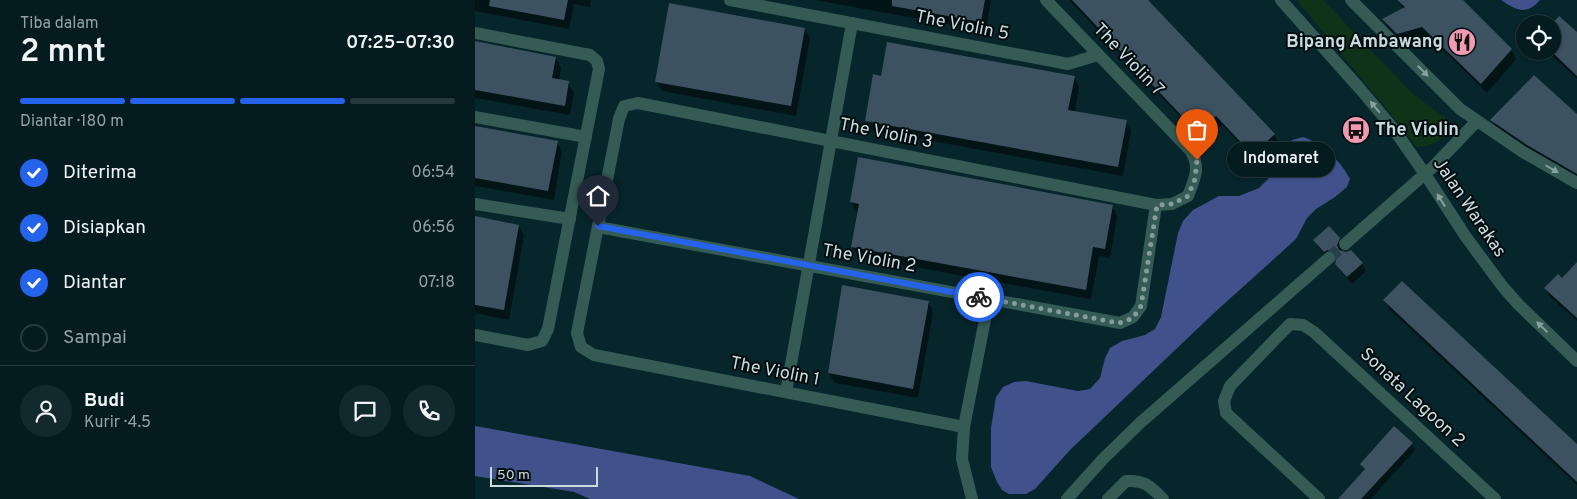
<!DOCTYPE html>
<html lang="id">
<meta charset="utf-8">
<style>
:root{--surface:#041c20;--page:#12292d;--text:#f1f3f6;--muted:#97a1a5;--line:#253a3e;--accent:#2563eb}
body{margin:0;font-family:Overpass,sans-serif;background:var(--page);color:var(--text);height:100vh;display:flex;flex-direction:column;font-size:19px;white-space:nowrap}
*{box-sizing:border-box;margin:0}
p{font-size:16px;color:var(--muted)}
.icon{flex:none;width:28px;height:28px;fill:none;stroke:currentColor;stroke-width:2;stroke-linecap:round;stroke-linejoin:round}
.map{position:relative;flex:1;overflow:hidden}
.panel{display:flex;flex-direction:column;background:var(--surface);width:475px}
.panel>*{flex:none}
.fabs{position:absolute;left:1041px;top:15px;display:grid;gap:10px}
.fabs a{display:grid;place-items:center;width:45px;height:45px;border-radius:50%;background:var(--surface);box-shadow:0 1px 4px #0004,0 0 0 1px var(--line);font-size:25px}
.scale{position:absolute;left:15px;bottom:12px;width:108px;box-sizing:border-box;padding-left:5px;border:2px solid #cadbde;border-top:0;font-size:14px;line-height:18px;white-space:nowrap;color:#cadbde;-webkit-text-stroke:4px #030d0f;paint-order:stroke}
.pin{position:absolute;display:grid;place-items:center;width:42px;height:42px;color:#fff;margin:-51px -21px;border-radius:50% 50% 50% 0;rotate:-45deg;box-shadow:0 0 5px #0007}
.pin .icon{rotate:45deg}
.courier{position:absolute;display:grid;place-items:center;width:50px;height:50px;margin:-25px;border:4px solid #2563eb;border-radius:50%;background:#fff;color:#222;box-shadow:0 1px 6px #0007}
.bubble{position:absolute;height:35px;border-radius:18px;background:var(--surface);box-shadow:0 1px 4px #0004,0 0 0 1px var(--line);font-size:16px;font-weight:600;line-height:35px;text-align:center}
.headline em{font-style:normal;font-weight:600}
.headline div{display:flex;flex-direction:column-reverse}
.headline{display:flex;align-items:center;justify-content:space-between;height:85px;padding:0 20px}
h1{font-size:32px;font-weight:600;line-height:38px}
.bar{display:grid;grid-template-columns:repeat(4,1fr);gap:8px 5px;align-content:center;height:60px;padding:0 20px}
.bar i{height:6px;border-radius:4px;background:var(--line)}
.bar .active{background:var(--accent)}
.bar p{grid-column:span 4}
.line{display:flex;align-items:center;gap:12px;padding:0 20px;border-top:1px solid var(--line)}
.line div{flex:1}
.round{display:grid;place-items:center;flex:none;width:52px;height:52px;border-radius:26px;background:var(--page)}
ol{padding:0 20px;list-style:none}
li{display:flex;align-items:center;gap:15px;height:55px}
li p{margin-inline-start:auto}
li .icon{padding:5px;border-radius:50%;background:var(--accent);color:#fff;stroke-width:4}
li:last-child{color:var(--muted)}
li i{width:28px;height:28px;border:2px solid var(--line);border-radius:50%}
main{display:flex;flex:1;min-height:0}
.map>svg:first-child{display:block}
.green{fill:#0e3319}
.water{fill:#41518c}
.shadow{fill:#0007}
.building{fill:#3c5261}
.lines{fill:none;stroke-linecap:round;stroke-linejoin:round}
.street-tunnel{stroke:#234146;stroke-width:12;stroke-dasharray:12 6;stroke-linecap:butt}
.street{stroke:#365b54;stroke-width:12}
.oneway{fill:#87a1a0}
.done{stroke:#859c9f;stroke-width:5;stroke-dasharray:0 9}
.route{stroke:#2563eb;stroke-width:6}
.labels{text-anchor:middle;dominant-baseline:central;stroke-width:4;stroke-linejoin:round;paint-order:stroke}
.street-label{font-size:18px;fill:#cadbde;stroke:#030d0f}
.poi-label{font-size:18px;font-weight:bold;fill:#cadbde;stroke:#030d0f;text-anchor:end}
</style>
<main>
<section class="panel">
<div class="headline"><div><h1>2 mnt</h1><p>Tiba dalam</p></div><em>07:25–07:30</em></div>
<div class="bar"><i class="active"></i><i class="active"></i><i class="active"></i><i></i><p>Diantar · 180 m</p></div>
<ol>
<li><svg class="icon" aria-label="check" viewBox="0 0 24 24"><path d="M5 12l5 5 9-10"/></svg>Diterima<p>06:54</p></li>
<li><svg class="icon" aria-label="check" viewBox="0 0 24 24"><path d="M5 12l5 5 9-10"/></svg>Disiapkan<p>06:56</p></li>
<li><svg class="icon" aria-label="check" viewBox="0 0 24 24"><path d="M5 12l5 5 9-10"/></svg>Diantar<p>07:18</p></li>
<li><i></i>Sampai</li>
</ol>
<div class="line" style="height:90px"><a class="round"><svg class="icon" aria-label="person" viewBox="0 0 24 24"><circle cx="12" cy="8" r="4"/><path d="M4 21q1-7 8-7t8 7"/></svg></a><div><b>Budi</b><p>Kurir · 4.5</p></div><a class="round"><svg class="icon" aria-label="chat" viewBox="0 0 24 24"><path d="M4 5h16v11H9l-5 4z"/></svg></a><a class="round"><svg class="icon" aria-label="phone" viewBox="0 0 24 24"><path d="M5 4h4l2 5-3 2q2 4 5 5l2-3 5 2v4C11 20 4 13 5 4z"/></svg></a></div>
</section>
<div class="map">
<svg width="1102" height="499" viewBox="0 0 1102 499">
<rect width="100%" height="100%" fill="#06262b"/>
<path class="green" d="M 822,0 L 848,0 L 937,93 L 977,123 C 971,140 958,146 941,147 L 927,128 Z"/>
<g class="water">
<path d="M 1026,0 L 1065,0 C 1051,16 1041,10 1026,0 Z"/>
<path d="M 828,137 C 847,143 866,161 875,179 L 872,187 L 860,197 L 841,209 L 832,218 L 821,239 L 739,313 L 595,450 L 560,489 L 551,494 L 534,494 L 527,490 L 522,482 L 516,467 L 516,428 L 521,397 L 528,387 L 539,382 L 551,381 L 603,391 L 615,389 L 625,378 L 630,358 L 635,348 L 647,341 L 670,335 L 680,329 L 686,317 L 703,233 L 708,221 L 718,210 L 744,196 L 764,196 L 784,188 L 794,178 L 803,163 L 809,148 L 817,140 Z"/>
<polygon points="0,426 275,476 324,499 115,499 99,492 0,476"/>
</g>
<g class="shadow">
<polygon points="0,0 116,0 115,7 99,4 94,29 0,11"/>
<polygon points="340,0 516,0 511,31"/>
<polygon points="594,0 671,0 799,135 805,144 784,164 747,125 729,142"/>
<polygon points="922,0 986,0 1036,49 1041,59 1012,93 954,36 928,43 914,29 908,20 928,9"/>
<polygon points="1084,17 1102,34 1102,79 1072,51 1078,51 1078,25"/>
<polygon points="329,29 335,38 321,116 187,91 181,81"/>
<polygon points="0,42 81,58 86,68 84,81 93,83 99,92 95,115 0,98"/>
<polygon points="407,77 599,77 604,87 600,112 651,122 656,131 648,176 397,130 391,120"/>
<polygon points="1102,116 1102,180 1022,130 1017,120"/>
<polygon points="0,127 82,142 87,151 79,200 0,186"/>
<polygon points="376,202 637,206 642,216 635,258 624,256 616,299 383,257 378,247 384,212 382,212"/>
<polygon points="0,218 44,226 49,235 34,320 0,313"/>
<polygon points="864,238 868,246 866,252 887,263 891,271 877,284 866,271 861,263 863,259 858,257 854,258 844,248 840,241"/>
<polygon points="1102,264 1102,321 1076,298 1070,288 1087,280"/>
<polygon points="910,300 1102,446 1102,485 915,310"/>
<polygon points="453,302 458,312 443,398 360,383 354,373"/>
<polygon points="937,444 940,450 896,499 870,499 890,471 886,464"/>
</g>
<g class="building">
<polygon points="15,0 93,0 89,20 14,6"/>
<polygon points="417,0 510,0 506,22 417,6"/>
<polygon points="597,0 673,0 800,134 778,155 741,116 723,133"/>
<polygon points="922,0 988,0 1037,49 1006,84 947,27 922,34 907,19 930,7"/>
<polygon points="194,3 330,28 316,106 180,82"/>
<polygon points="1084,16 1102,32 1102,76 1078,53 1078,23"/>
<polygon points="0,41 81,57 77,78 94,81 90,106 0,90"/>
<polygon points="412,42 600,76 593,110 652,120 643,167 390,121 398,74 406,76"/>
<polygon points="1059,75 1102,114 1102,174 1052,145 1015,120"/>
<polygon points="0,126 83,141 73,191 0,178"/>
<polygon points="383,157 638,205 630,249 618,247 611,290 376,247 384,204 375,202"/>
<polygon points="0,216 44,225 29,310 0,305"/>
<polygon points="854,226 865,238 862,245 864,250 871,252 876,250 888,263 872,277 860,264 862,257 860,252 853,250 849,252 838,240"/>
<polygon points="1102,262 1102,318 1069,288 1083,274 1087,278"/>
<polygon points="927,281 1102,444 1102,482 908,300"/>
<polygon points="367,285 454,301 438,389 353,373"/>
<polygon points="919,426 938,443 886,499 863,499 890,469 885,464"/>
</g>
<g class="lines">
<polyline class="street-tunnel" points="854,258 870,244"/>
<g class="street">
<polyline points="255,0 593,64 623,55"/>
<polyline points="806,0 886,90 918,128 950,174 991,237 1028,287 1044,305 1102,361"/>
<polyline points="876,0 985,109 1048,152 1102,183"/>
<polyline points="0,33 115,55 122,61 124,69 73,329 67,341 53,345 0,335"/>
<polyline points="0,117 111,137"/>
<polyline points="0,204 95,219"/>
<polyline points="123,227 645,323 658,317 666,306 681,205"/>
<polyline points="870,244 959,166 1002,121"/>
<polyline points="311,392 377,23"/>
<path d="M 489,427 L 119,355 L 106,347 L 102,333 L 144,119 L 149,106 L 163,103 L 681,205 L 697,204 L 713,196 C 720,178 726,167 715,150 L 571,0"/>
<polyline points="497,499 487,459 489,427 514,299"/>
<polyline points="592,499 628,459 665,423 854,258"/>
<path d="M 633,499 L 651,481 C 670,480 675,486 688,499"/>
<polyline points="844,499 751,413 749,401 755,386 815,324 828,325 839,332 1020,499"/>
</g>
</g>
<defs><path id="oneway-solid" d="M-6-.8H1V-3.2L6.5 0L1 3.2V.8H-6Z" transform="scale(1.25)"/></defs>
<g class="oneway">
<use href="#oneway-solid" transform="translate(948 71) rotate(45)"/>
<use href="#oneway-solid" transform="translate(900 107) rotate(-130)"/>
<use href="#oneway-solid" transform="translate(1077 169) rotate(30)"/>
<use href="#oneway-solid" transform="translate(966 200) rotate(-122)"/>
<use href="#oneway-solid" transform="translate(1067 327) rotate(-136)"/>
</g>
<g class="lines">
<polyline class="done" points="504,297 644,323 658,318 666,306 682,205 697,204 713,196 720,179 722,160"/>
<polyline class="route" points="123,226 504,297"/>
</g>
<defs>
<symbol id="restaurant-disc" viewBox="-11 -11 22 22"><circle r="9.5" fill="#f19ab4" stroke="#030d0f"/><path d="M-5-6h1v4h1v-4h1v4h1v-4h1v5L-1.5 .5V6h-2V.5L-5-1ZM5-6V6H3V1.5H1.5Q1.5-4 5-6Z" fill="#111"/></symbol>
<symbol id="bus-disc" viewBox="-11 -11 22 22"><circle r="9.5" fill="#f19ab4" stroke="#030d0f"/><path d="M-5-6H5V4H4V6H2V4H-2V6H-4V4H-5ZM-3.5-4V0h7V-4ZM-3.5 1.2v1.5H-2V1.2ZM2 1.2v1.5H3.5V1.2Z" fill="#111"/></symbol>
</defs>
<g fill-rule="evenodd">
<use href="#restaurant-disc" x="971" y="26" width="32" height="32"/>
<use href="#bus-disc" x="865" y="114" width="32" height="32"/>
</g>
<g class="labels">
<g class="street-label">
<text transform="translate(487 26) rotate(11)">The Violin 5</text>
<text transform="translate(653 60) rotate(46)">The Violin 7</text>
<text transform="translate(411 134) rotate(11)">The Violin 3</text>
<text transform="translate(994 208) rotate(56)">Jalan Warakas</text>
<text transform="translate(394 259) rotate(10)">The Violin 2</text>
<text transform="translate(300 372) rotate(11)">The Violin 1</text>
<text transform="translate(937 398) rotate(43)">Sonata Lagoon 2</text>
</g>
<g class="poi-label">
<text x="968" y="42">Bipang Ambawang</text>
<text x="900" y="130" text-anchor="start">The Violin</text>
</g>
</g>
</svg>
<div class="fabs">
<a><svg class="icon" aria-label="locate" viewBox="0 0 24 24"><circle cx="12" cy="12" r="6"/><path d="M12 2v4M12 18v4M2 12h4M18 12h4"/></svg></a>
</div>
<div class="scale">50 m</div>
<div class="pin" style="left:722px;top:160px;background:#ea580c"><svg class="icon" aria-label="bag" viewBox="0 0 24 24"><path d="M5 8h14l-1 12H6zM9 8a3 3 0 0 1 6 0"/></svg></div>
<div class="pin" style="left:123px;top:226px;background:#1f2937"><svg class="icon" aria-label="home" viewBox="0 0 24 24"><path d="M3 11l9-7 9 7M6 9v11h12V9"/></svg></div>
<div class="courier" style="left:504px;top:297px"><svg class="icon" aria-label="bike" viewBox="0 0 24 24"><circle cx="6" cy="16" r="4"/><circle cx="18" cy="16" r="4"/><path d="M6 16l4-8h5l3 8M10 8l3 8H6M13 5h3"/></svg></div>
<div class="bubble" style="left:752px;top:142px;width:108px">Indomaret</div>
</div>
</main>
